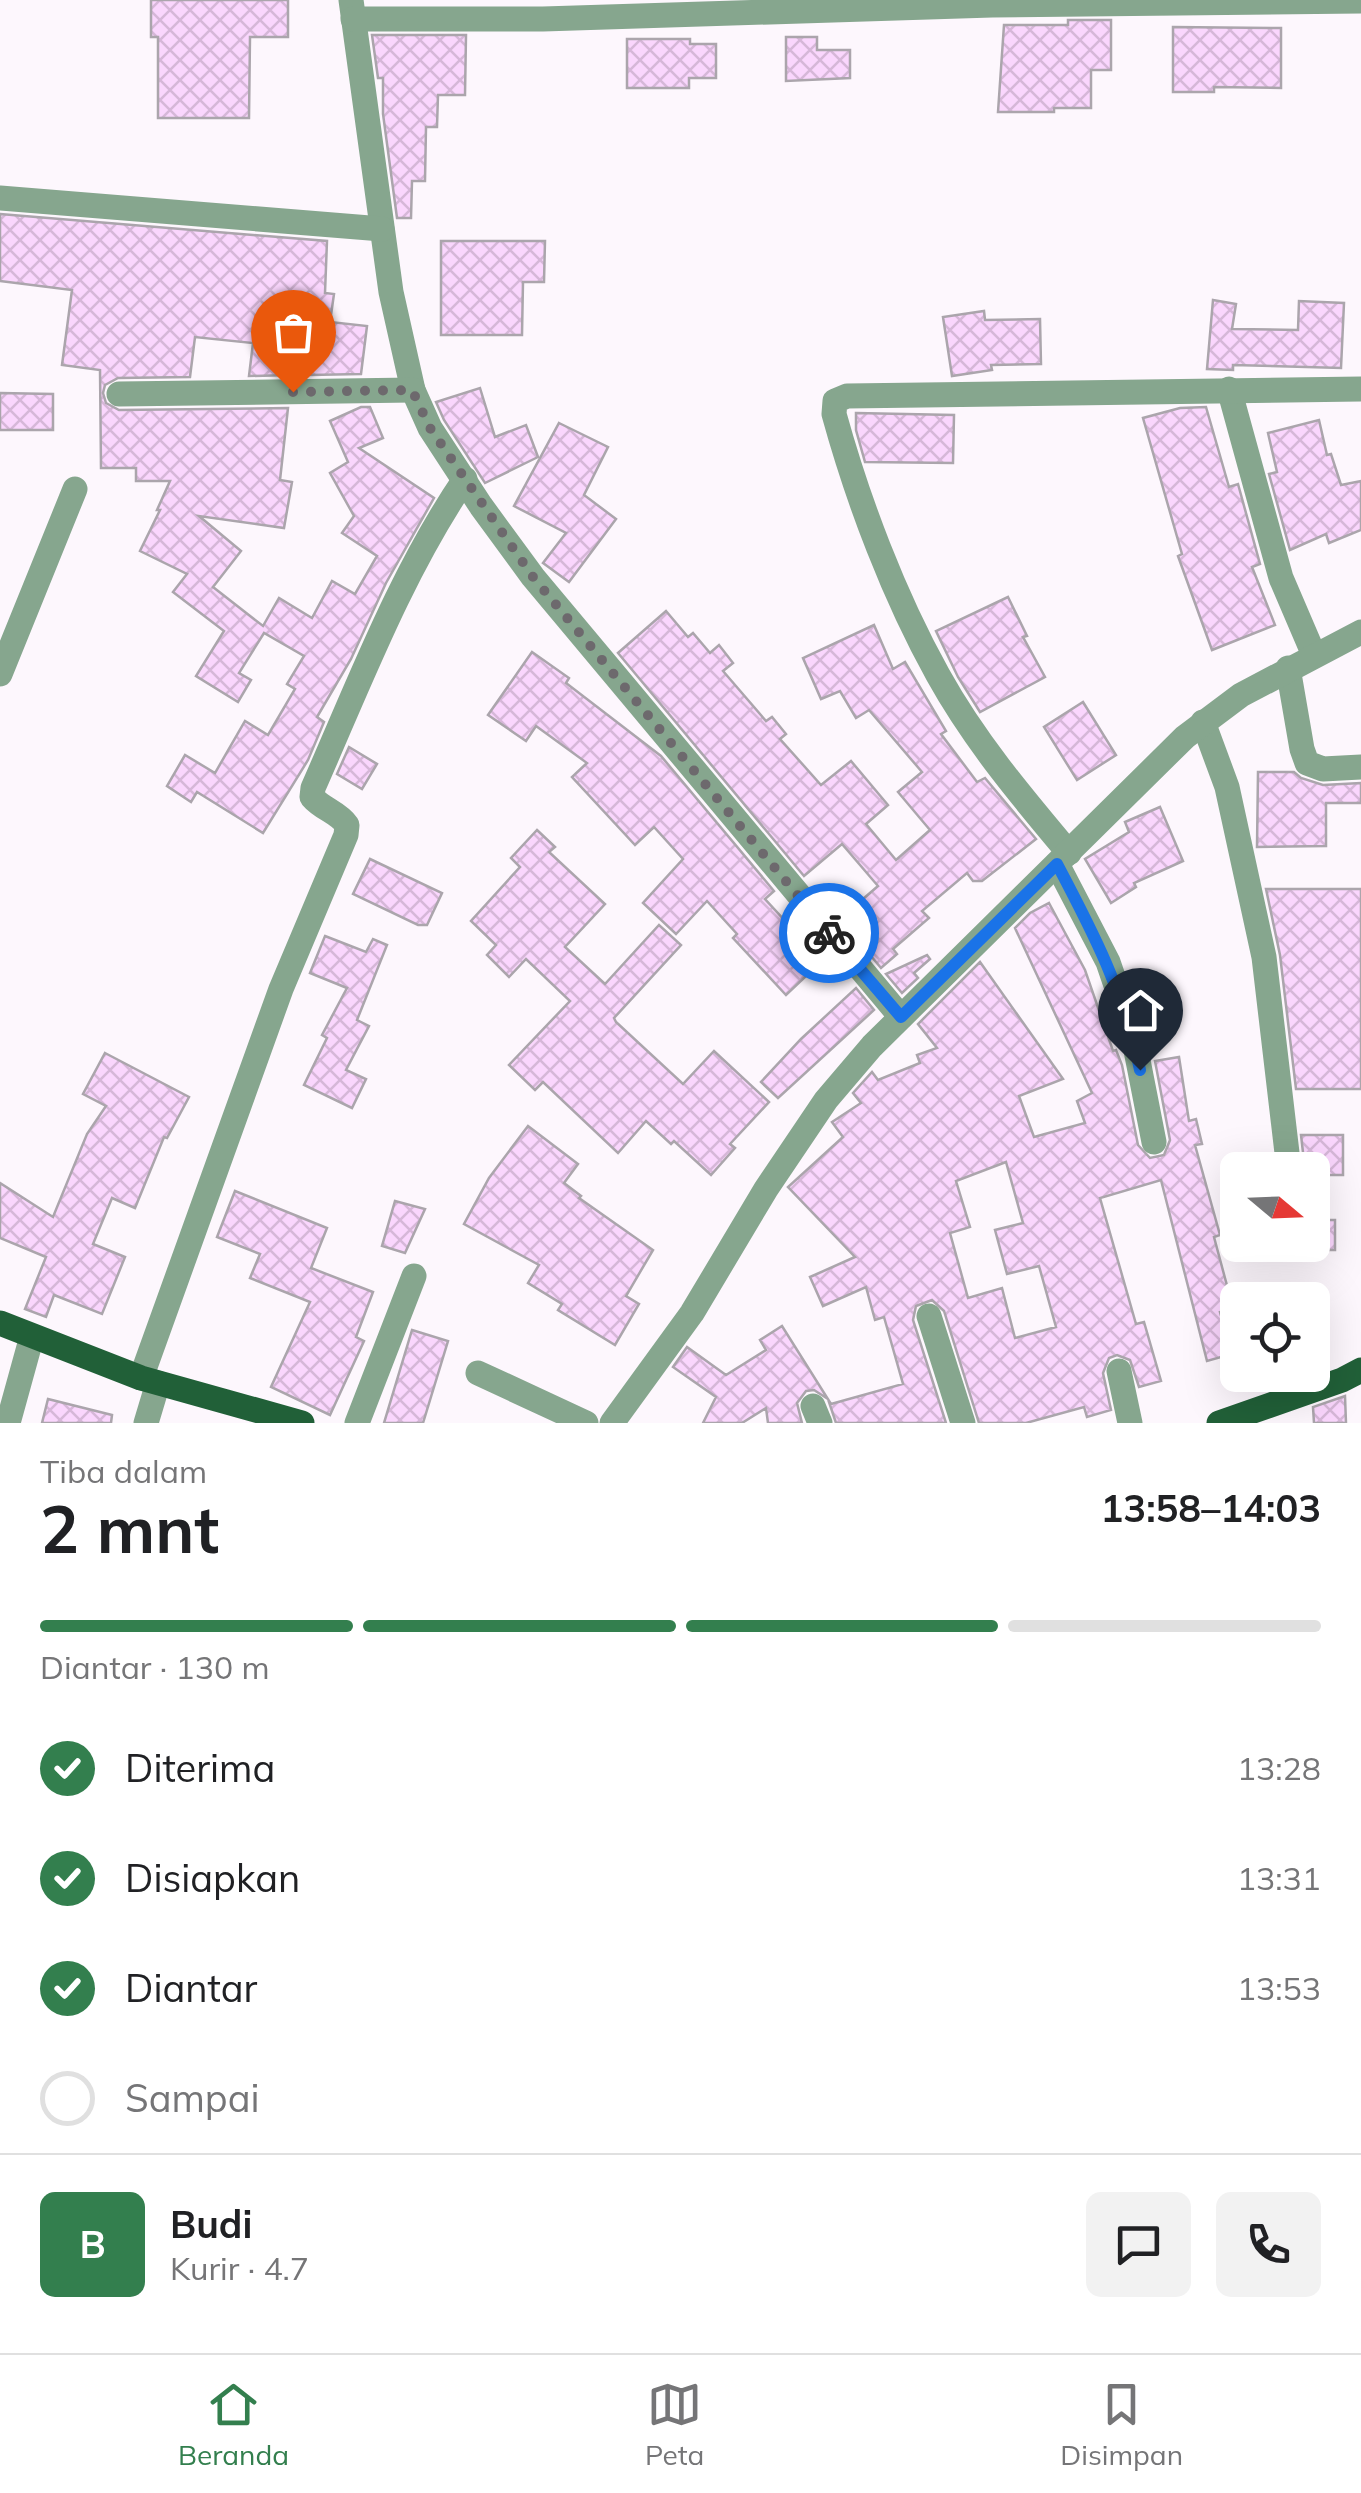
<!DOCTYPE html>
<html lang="id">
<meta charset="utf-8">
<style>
:root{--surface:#fff;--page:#f2f2f2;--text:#202124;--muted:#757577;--line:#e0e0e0;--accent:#337f4e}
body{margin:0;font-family:Mulish,sans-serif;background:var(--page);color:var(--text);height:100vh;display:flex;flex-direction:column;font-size:38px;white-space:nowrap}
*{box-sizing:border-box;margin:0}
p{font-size:32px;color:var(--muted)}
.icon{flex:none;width:55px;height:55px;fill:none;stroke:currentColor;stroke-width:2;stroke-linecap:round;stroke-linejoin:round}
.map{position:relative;height:1423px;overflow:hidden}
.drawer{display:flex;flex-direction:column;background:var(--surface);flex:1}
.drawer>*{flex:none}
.needle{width:65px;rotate:109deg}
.controls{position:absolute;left:1220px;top:1152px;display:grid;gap:20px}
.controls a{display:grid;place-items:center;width:110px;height:110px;border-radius:15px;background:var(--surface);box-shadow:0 10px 40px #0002;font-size:50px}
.pin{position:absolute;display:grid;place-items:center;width:85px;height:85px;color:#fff;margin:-102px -42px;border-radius:50% 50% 50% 0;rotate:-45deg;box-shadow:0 0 10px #0007}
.pin .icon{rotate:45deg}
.courier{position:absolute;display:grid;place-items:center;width:100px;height:100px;margin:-50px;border:8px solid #1a73e8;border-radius:50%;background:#fff;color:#222;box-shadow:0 2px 12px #0007}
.summary em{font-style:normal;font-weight:700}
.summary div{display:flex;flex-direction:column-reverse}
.summary{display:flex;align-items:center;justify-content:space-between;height:170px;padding:0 40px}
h1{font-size:65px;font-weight:700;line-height:75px}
.bar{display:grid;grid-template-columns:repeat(4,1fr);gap:15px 10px;align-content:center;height:120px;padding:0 40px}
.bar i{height:12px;border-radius:8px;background:var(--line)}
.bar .selected{background:var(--accent)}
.bar p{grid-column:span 4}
.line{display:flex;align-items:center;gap:25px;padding:0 40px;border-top:2px solid var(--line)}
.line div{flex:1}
.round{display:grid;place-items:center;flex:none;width:105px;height:105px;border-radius:15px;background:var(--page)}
ol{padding:0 40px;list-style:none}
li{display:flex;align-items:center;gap:30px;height:110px}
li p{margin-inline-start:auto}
li .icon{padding:10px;border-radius:50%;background:var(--accent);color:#fff;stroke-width:4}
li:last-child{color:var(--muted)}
li i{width:55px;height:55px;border:5px solid var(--line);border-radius:50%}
.menu{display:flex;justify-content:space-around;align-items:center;height:140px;border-top:2px solid var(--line);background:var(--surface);font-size:28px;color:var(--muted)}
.menu a{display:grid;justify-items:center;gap:5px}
.menu .selected{color:var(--accent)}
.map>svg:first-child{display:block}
.building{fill:url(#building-cross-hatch);stroke:#aba5ac;stroke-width:2.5;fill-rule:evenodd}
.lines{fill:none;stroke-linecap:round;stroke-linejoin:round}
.minor{stroke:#86a68e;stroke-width:25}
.major{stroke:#216038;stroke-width:25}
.done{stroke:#6d696d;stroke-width:10;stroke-dasharray:0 18}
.route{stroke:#1a73e8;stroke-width:12}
</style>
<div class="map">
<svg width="1361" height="1423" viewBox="0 0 1361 1423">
<defs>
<pattern id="building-cross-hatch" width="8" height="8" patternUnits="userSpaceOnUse" patternTransform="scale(2.5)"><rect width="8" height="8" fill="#fad6fd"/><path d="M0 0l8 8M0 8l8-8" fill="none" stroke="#d6b7d8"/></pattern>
</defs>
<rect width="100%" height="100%" fill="#fdf7fd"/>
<g class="building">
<polygon points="151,0 288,0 288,37 250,37 249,118 158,118 158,37 151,37"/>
<polygon points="1068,20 1111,20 1111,70 1091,70 1091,108 1054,108 1054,112 998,112 1004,25 1068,25"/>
<polygon points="1173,27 1281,28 1281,88 1214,87 1214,92 1173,92"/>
<polygon points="372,35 466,35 465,95 438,95 437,127 426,127 425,181 412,181 411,218 397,218 383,114 383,78 378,78"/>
<polygon points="786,37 817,37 817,50 850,50 850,78 786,81"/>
<polygon points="627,39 690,39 690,44 716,44 716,78 689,78 689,88 627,88"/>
<polygon points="0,214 327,241 325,293 334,294 330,322 367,326 361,374 310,375 294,338 291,375 249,376 253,343 195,337 190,377 118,378 105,385 103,393 106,403 119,410 288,408 280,480 292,482 284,528 199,516 241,551 213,587 263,626 279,598 312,618 332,581 355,594 377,556 342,533 354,516 330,473 348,462 330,421 361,407 370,407 383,438 359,448 434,498 386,583 351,659 317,717 324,722 308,760 263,833 197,792 191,802 167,786 185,755 215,773 245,721 268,735 295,689 287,684 304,656 264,633 239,673 251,680 238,702 196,676 224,631 173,592 187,574 140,551 160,510 157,510 170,481 136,481 136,468 101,468 100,370 62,365 72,290 0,281"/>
<polygon points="441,241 545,241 544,282 523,282 522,335 441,335"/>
<polygon points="1213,300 1236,304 1232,329 1298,330 1299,301 1344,303 1341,368 1233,365 1233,370 1207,369"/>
<polygon points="984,311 985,320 1040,319 1041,364 991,365 992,370 952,376 943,317"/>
<polygon points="480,388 495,437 526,425 538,457 485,483 444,420 436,402"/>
<polygon points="0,393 53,394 53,430 0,430"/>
<polygon points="1206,407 1229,487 1238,484 1260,564 1252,567 1275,625 1212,650 1178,556 1182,554 1143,418 1180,408"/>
<polygon points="856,413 954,415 953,463 865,462 856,430"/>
<polygon points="1319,420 1327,455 1331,454 1341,485 1361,481 1361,530 1329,543 1326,534 1290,550 1269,474 1277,472 1268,433"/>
<polygon points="559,423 608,447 584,495 616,519 569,582 543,563 566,533 514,506"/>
<polygon points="1008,597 1027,636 1023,637 1045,677 980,712 958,677 936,631"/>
<polygon points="666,611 688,637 693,633 710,653 719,645 733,663 723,671 766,721 772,717 786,734 780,739 821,785 851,761 888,805 866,824 896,860 930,830 898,792 922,772 869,710 856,718 840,691 821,699 803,658 874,625 893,669 905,662 946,731 941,734 977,782 985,778 1036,839 982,881 973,881 967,873 922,911 929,918 893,949 897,954 881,968 840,919 878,886 842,844 804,876 618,653"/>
<polygon points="532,652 569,678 566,683 661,756 774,891 765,899 822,961 786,995 733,938 737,934 707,901 676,934 643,903 683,859 654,827 635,845 572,777 587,763 536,726 526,741 488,715"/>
<polygon points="1083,702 1116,755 1077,780 1044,727"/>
<polygon points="349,747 377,764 362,789 337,774"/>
<polygon points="1258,772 1294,772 1301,778 1323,785 1361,783 1361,803 1326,803 1326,846 1257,847"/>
<polygon points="1160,807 1183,861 1134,883 1136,887 1111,903 1085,859 1129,832 1125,822"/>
<polygon points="537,830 555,847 549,852 605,904 565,947 605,984 659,925 681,945 614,1018 616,1022 683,1084 714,1051 769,1102 730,1144 735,1148 711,1175 674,1141 671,1144 646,1121 618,1153 543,1082 535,1090 509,1065 570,1001 526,959 509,977 487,955 496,945 471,921 520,867 511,858"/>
<polygon points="370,859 442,893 427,925 418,925 353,894"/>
<polygon points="1266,889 1361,889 1361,1089 1296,1089 1280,955"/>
<path d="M 1049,903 L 1085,970 L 1113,1051 L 1116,1050 L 1122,1065 L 1138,1145 L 1150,1158 L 1164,1155 L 1170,1140 L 1155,1061 L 1179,1057 L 1189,1121 L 1196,1119 L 1202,1144 L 1195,1145 L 1220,1235 L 1214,1237 L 1233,1308 L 1220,1312 L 1232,1354 L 1207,1361 L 1161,1180 L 1100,1198 L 1136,1324 L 1144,1322 L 1161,1381 L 1139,1387 L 1130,1360 L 1117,1355 L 1109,1358 L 1103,1373 L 1111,1410 L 1087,1417 L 1084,1407 L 1026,1423 L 979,1423 L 944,1311 L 932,1300 L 916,1306 L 913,1320 L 946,1423 L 836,1423 L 828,1399 L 814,1390 L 806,1391 L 797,1403 L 802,1423 L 768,1423 L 766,1408 L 742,1423 L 703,1423 L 716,1397 L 673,1367 L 687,1347 L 726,1375 L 766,1350 L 760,1340 L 782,1326 L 831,1404 L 903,1384 L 884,1317 L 875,1320 L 866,1287 L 823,1306 L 810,1277 L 855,1257 L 788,1187 L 843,1137 L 832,1122 L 861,1103 L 853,1093 L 872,1072 L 878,1080 L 920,1063 L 917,1055 L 937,1048 L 918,1024 L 980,962 L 1063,1079 L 1019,1096 L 1034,1137 L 1085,1123 L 1077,1101 L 1092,1093 L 1015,928 L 1030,913 ZM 1006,1162 L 1023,1223 L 995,1230 L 1007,1274 L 1039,1266 L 1056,1327 L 1015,1338 L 1002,1288 L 968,1298 L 950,1233 L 970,1227 L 956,1181 Z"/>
<polygon points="325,936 366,952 373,939 387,945 357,1020 369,1026 346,1070 366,1079 352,1108 304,1085 327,1038 322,1035 347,988 310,973"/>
<polygon points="927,955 930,959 914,973 918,978 902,993 886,974"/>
<polygon points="856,988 874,1010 778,1098 761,1082 801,1039"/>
<polygon points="105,1053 189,1097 167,1138 164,1137 135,1208 112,1198 93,1244 125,1257 102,1314 54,1295 46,1317 25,1309 46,1257 0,1238 0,1183 53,1217 87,1134 106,1106 83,1094"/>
<polygon points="528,1126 578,1164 564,1183 581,1196 579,1198 653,1250 626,1296 639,1304 615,1345 558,1310 562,1304 528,1283 539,1265 464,1224 489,1178"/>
<polygon points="1301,1135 1343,1135 1343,1175 1312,1175 1312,1170 1305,1170"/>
<polygon points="235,1191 327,1228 311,1268 373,1292 356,1337 364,1341 330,1415 271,1387 310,1302 250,1278 260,1254 217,1237"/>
<polygon points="395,1201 425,1209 405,1253 382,1246"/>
<rect x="1312" y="1220" width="23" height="30"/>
<polygon points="412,1330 448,1341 423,1423 384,1423"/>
<polygon points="1345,1396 1346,1423 1314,1423 1313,1407"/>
<polygon points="48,1399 112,1415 111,1423 42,1423"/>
</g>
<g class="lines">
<g class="minor">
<polyline points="351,0 391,292 413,390 430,428 481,506 533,577 901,1017"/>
<polyline points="353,19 543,19 992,5 1361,1"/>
<polyline points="0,198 382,229"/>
<polyline points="1229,389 1281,578 1314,655"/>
<polyline points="119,394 413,390"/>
<polyline points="1288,668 1302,749 1307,763 1323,769 1361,767"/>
<polyline points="0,674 75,489"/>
<polyline points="1203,722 1227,787 1264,957 1289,1170"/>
<path d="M 1069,853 C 1021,796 974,740 938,675 C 894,596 858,501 834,414 L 835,401 L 847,396 L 1361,389"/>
<polyline points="1057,864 1108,962 1133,1035 1154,1142"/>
<polyline points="929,1316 963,1423"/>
<polyline points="1119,1371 1130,1423"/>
<polyline points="478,1373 586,1423"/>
<path d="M 141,1378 L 281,989 L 346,835 L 347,825 C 338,812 322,809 312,797 L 313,788 C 359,684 401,573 465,479"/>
<polyline points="813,1406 820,1423"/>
<polyline points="8,1423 32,1336"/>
<polyline points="146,1423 158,1383"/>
<polyline points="357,1423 414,1276"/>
<polyline points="612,1423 692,1313 766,1189 826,1100 872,1046 1185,737 1241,695 1361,632"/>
</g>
<g class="major">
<polyline points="0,1323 141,1378 302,1423"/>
<polyline points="1219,1423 1342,1380 1361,1370"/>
</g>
</g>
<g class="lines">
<polyline class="done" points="293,392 412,390 430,428 533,577 829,933"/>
<path class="route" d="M 829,933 L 901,1017 L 1057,864 C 1093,932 1125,994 1140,1070"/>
</g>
</svg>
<div class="controls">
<a><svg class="needle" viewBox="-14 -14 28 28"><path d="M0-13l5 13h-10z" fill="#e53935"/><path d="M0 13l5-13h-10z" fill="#757577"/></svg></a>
<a><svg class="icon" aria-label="locate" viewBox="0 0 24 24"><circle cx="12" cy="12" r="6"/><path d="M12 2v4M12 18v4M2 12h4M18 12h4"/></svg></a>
</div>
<div class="pin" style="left:293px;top:392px;background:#ea580c"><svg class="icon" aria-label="bag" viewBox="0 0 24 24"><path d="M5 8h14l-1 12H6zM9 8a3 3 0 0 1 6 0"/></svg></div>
<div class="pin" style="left:1140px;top:1070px;background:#1f2937"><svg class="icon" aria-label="home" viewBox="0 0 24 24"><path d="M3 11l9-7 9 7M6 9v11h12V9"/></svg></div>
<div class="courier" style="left:829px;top:933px"><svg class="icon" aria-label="bike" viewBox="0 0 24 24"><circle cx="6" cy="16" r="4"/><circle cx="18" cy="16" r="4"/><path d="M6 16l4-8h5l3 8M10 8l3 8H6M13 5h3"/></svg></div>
</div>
<section class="drawer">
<div class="summary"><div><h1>2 mnt</h1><p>Tiba dalam</p></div><em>13:58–14:03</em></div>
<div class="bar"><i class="selected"></i><i class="selected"></i><i class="selected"></i><i></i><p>Diantar · 130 m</p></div>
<ol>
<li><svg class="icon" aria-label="check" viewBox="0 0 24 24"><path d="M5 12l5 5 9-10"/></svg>Diterima<p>13:28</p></li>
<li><svg class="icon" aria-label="check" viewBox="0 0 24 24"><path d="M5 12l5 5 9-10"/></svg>Disiapkan<p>13:31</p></li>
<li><svg class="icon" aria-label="check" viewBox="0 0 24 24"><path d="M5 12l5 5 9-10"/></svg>Diantar<p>13:53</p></li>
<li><i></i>Sampai</li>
</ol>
<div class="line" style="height:180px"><b class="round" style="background:var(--accent);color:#fff">B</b><div><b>Budi</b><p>Kurir · 4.7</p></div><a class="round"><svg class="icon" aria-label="chat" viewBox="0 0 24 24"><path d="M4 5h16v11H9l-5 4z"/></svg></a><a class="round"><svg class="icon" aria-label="phone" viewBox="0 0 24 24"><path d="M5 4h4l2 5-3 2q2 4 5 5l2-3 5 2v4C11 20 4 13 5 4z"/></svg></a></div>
</section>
<nav class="menu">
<a class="selected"><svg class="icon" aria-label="home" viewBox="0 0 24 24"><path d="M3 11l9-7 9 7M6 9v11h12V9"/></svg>Beranda</a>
<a><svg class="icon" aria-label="map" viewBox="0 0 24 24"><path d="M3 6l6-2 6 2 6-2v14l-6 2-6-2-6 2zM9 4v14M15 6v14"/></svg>Peta</a>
<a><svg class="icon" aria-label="saved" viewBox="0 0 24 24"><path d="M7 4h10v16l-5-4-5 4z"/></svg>Disimpan</a>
</nav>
